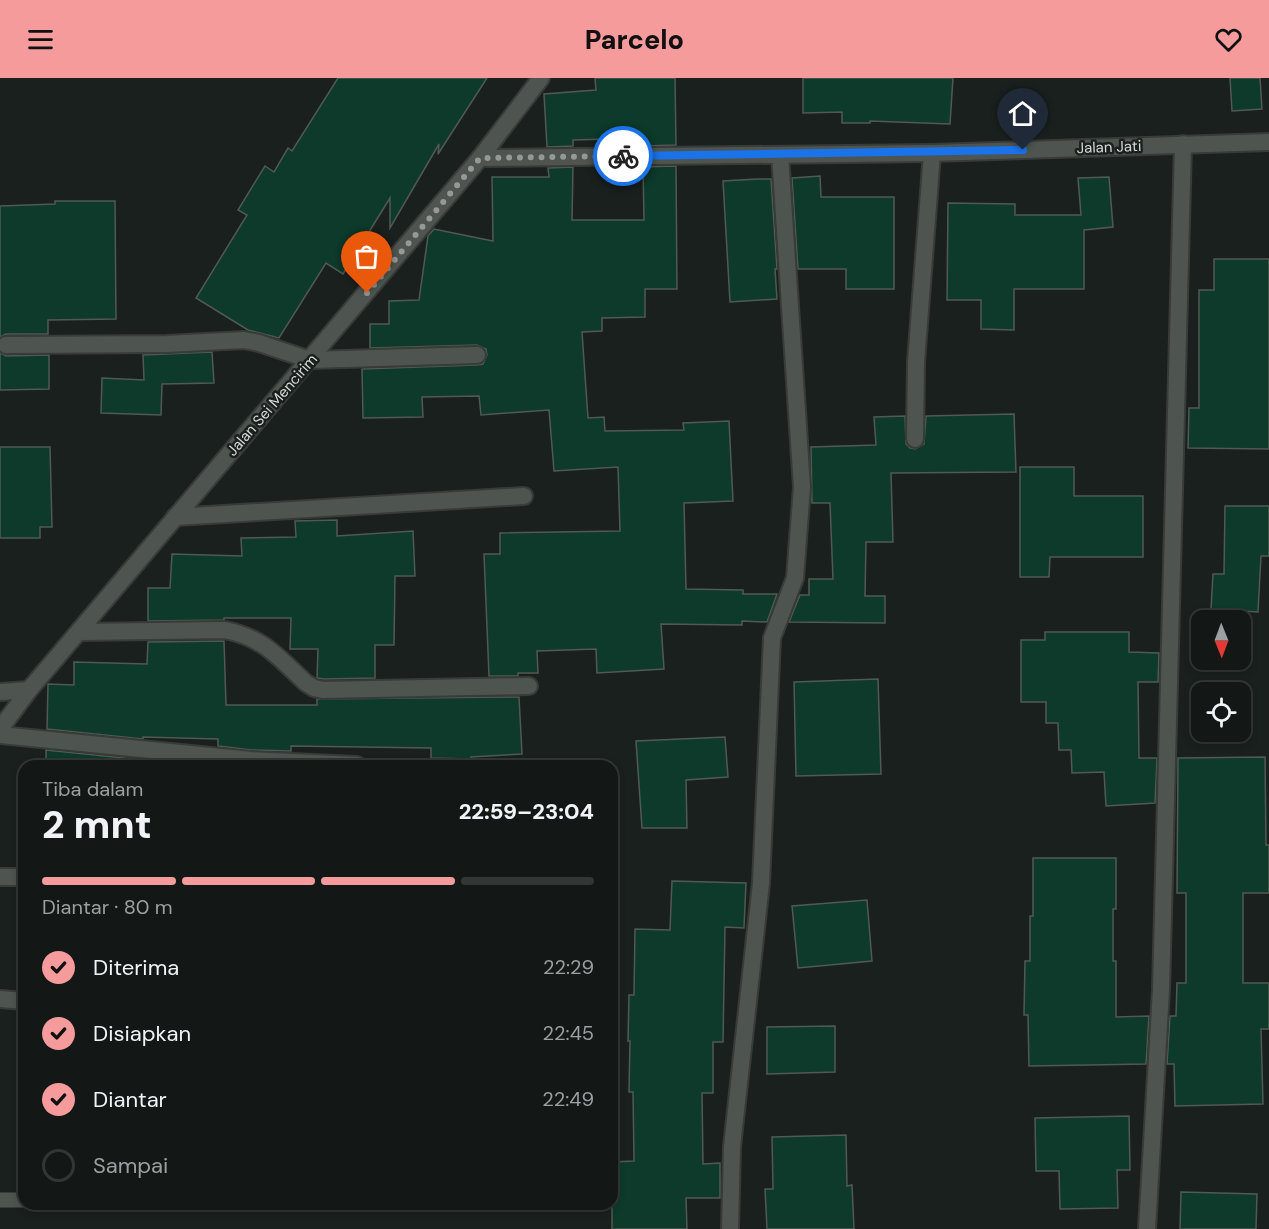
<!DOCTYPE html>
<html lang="id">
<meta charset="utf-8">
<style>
:root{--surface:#131816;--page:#202523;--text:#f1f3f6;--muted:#9da0a1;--line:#323735;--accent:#f59b9b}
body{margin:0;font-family:"DM Sans",sans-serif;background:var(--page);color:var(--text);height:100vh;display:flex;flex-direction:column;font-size:22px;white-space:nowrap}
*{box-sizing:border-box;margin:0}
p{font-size:20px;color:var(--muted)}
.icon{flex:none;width:33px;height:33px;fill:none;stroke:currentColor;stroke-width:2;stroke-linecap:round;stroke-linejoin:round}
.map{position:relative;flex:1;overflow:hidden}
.drawer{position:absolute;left:18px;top:682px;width:600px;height:450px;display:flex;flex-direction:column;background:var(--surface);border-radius:18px;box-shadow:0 3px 9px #0003,0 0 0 2px var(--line)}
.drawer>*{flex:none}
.needle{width:39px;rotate:179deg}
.fabs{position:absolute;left:1191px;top:532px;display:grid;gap:12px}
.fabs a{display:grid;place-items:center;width:60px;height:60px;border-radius:12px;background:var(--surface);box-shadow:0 3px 9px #0003,0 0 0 2px var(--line);font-size:30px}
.pin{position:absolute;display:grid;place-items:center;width:51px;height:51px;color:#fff;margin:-62px -26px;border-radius:50% 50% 50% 0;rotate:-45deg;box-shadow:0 0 6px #0007}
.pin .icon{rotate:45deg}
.courier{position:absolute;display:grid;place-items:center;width:60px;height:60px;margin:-30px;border:4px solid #1a73e8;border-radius:50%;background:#fff;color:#222;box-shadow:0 2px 8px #0007}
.head em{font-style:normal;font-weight:800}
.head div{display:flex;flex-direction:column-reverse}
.head{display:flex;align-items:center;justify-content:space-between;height:102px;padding:0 24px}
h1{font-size:39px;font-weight:800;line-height:45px}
.bar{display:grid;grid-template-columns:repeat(4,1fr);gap:9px 6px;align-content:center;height:72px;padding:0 24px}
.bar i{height:8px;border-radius:4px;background:var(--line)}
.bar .active{background:var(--accent)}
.bar p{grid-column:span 4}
ol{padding:0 24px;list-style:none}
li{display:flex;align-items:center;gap:18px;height:66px}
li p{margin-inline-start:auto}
li .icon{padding:6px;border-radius:50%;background:var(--accent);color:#111;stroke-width:4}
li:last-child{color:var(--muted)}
li i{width:33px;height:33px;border:3px solid var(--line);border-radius:50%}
header{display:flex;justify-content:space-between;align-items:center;height:78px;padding:0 24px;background:var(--accent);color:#111;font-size:27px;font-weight:800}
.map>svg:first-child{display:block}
.building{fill:#0d3a2a;stroke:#525955;stroke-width:1.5}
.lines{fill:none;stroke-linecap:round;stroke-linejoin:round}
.service-casing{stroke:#373b39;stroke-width:16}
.minor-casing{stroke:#373b39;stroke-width:20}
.tertiary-casing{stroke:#373b39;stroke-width:20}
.service{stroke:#4e5551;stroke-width:14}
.minor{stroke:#4e5551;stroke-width:16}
.tertiary{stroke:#4e5551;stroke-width:16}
.done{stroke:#949997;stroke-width:6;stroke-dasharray:0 10.8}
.route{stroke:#1a73e8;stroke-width:8}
.labels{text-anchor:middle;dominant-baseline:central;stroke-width:5;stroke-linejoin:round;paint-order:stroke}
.street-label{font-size:15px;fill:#d6dad8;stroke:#19201d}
</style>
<header><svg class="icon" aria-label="menu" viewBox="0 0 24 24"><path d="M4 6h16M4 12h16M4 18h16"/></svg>Parcelo<svg class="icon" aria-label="heart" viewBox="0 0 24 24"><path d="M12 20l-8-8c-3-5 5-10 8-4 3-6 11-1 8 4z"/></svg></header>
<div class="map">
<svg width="1269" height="1151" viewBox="0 0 1269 1151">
<rect width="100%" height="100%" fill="#19201d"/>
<g class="building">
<polygon points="338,0 487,0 438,76 439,66 390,150 390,120 343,196 326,185 279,260 248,252 196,220 247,137 238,132 265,88 274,94 288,70 292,73"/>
<polygon points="595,0 675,0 676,67 642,68 642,60 573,62 573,68 547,69 544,16 596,12"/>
<polygon points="803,0 953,0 950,46 870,43 870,45 842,45 842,34 803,35"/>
<polygon points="1230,0 1260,0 1262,31 1232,33"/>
<polygon points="676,88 677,211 645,211 645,239 602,240 602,253 582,254 588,340 604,339 605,353 684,352 683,345 729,343 733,423 684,425 686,511 743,512 743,516 777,516 767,544 742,543 742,547 661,546 664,591 597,595 596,571 537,573 538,595 518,595 518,598 489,598 484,476 500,476 500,455 620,453 618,389 554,393 549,332 481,337 479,318 422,319 423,339 363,340 362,291 477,287 483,286 487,277 486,271 477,267 370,270 370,246 389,246 389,223 419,222 428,158 434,151 493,163 492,99 549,99 548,90 573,89 572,142 644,142 643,89"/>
<polygon points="820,98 821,119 894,119 894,211 846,211 846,191 798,191 792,100"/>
<polygon points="1109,99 1113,149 1084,152 1084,211 1014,211 1014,252 981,251 981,222 947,222 948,125 1015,126 1015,137 1081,137 1078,100"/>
<polygon points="757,101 771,101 777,191 775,191 777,221 730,224 723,103"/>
<polygon points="55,123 115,123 116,241 48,242 48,256 6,256 0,259 0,128 55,126"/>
<polygon points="1214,181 1269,181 1269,371 1188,370 1189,330 1199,330 1199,212 1214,212"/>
<polygon points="212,274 214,305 162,306 161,337 101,335 102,300 144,302 143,277"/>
<polygon points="0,275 6,278 49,277 49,311 0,312"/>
<polygon points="1014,336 1016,394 891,395 893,464 866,464 865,518 885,518 885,545 789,544 800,517 809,517 809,501 833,501 830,425 812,425 811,369 876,367 874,339 905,338 906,366 910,370 915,371 924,366 926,338"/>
<polygon points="0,369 50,369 52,449 40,449 40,460 0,460"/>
<polygon points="1020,389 1074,389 1074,418 1143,418 1143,479 1050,479 1049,499 1020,499"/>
<polygon points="1225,428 1269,428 1269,478 1261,478 1258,534 1211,531 1213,496 1224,496"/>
<polygon points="337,442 337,458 413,453 415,498 395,498 394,567 375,567 375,600 324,601 317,600 318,571 290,571 291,540 224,540 224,542 148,543 148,510 170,510 172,476 242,478 241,460 296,459 295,443"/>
<polygon points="1045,554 1129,554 1129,574 1159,575 1158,604 1138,604 1139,680 1157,680 1155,725 1106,728 1104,694 1072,695 1071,672 1059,672 1058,645 1046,645 1046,624 1021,624 1021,562 1045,562"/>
<polygon points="224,563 226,627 317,627 317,621 519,619 522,676 471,679 471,681 431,680 431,670 291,668 291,673 252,672 218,668 218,661 143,659 143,661 47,651 48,606 74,607 74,584 147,586 148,564"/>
<polygon points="878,601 881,696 796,698 794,604"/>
<polygon points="725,659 728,699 686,702 687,750 642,750 636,663"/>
<polygon points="46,672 143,682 143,688 46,688"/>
<polygon points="1265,679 1266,767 1269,767 1269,815 1243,815 1243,905 1269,905 1269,951 1261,951 1263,1026 1175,1028 1174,986 1167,986 1170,938 1176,938 1177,905 1186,905 1186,815 1177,815 1178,680"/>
<polygon points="1033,780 1116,780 1116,831 1113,831 1113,883 1116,883 1116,939 1149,938 1146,986 1029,988 1028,937 1024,937 1025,883 1030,883 1030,838 1033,838"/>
<polygon points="672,803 746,805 744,850 725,849 723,964 713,964 713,1015 702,1015 703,1086 720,1085 720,1120 686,1120 687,1151 612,1151 612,1084 634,1083 633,1014 629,1014 630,963 628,963 629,917 634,917 635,851 670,852"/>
<polygon points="867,822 872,883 798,890 792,828"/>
<polygon points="835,948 835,994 767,996 767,949"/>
<polygon points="1129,1038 1130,1092 1117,1092 1118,1130 1060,1131 1059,1093 1036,1093 1035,1040"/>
<polygon points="846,1057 847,1108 852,1107 854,1151 767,1151 765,1111 773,1111 772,1059"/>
<polygon points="1181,1114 1257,1116 1256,1151 1180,1151"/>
</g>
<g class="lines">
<defs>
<polyline id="service" points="0,1122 24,1122"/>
<g id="minor">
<polyline points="480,80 932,75 1269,64"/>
<polyline points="6,267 167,266 244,262 259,265 310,282 477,277"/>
<polyline points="915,361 916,284 932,75"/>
<polyline points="175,439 524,418"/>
<path d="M 80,554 L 225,552 C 264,560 278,579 306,605 L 314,610 L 323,612 L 529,608"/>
<polyline points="0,614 29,612"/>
<polyline points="0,657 251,682 357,687"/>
<polyline points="0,799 24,799"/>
<polyline points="0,921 24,923"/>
<polyline points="730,1151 732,1069 761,805 772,560 795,500 802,409 780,77"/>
<polyline points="1147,1151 1161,912 1183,66"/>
</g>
<polyline id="tertiary" points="0,651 29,612 480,80 541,0"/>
</defs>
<use href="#service" class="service-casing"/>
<use href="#minor" class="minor-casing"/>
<use href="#tertiary" class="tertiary-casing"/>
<use href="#service" class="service"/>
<use href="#minor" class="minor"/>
<use href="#tertiary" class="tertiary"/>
</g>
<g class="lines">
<polyline class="done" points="367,215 480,80 623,78"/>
<polyline class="route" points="623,78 1023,72"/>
</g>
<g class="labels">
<g class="street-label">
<text transform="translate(1109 69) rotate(-2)">Jalan Jati</text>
<text transform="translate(272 327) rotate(-49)">Jalan Sei Mencirim</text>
</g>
</g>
</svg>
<div class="fabs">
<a><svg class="needle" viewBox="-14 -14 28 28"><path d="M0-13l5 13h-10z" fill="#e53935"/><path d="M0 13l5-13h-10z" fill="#9da0a1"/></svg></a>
<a><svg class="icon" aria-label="locate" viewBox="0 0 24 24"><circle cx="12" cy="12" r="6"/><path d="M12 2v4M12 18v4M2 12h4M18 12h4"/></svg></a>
</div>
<div class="pin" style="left:367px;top:215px;background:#ea580c"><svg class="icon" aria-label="bag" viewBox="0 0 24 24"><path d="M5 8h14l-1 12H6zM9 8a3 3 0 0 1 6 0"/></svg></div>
<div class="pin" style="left:1023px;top:72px;background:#1f2937"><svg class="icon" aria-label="home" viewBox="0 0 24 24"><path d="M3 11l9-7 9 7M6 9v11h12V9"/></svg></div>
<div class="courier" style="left:623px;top:78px"><svg class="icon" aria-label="bike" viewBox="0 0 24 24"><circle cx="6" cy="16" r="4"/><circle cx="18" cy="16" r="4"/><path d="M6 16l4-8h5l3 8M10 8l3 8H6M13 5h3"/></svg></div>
<section class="drawer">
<div class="head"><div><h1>2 mnt</h1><p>Tiba dalam</p></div><em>22:59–23:04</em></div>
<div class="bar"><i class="active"></i><i class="active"></i><i class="active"></i><i></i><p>Diantar · 80 m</p></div>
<ol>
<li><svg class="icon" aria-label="check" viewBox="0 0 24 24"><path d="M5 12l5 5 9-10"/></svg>Diterima<p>22:29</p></li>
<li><svg class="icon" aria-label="check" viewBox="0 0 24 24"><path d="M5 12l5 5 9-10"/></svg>Disiapkan<p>22:45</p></li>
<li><svg class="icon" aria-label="check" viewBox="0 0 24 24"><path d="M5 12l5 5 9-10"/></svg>Diantar<p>22:49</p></li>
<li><i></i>Sampai</li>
</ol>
</section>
</div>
